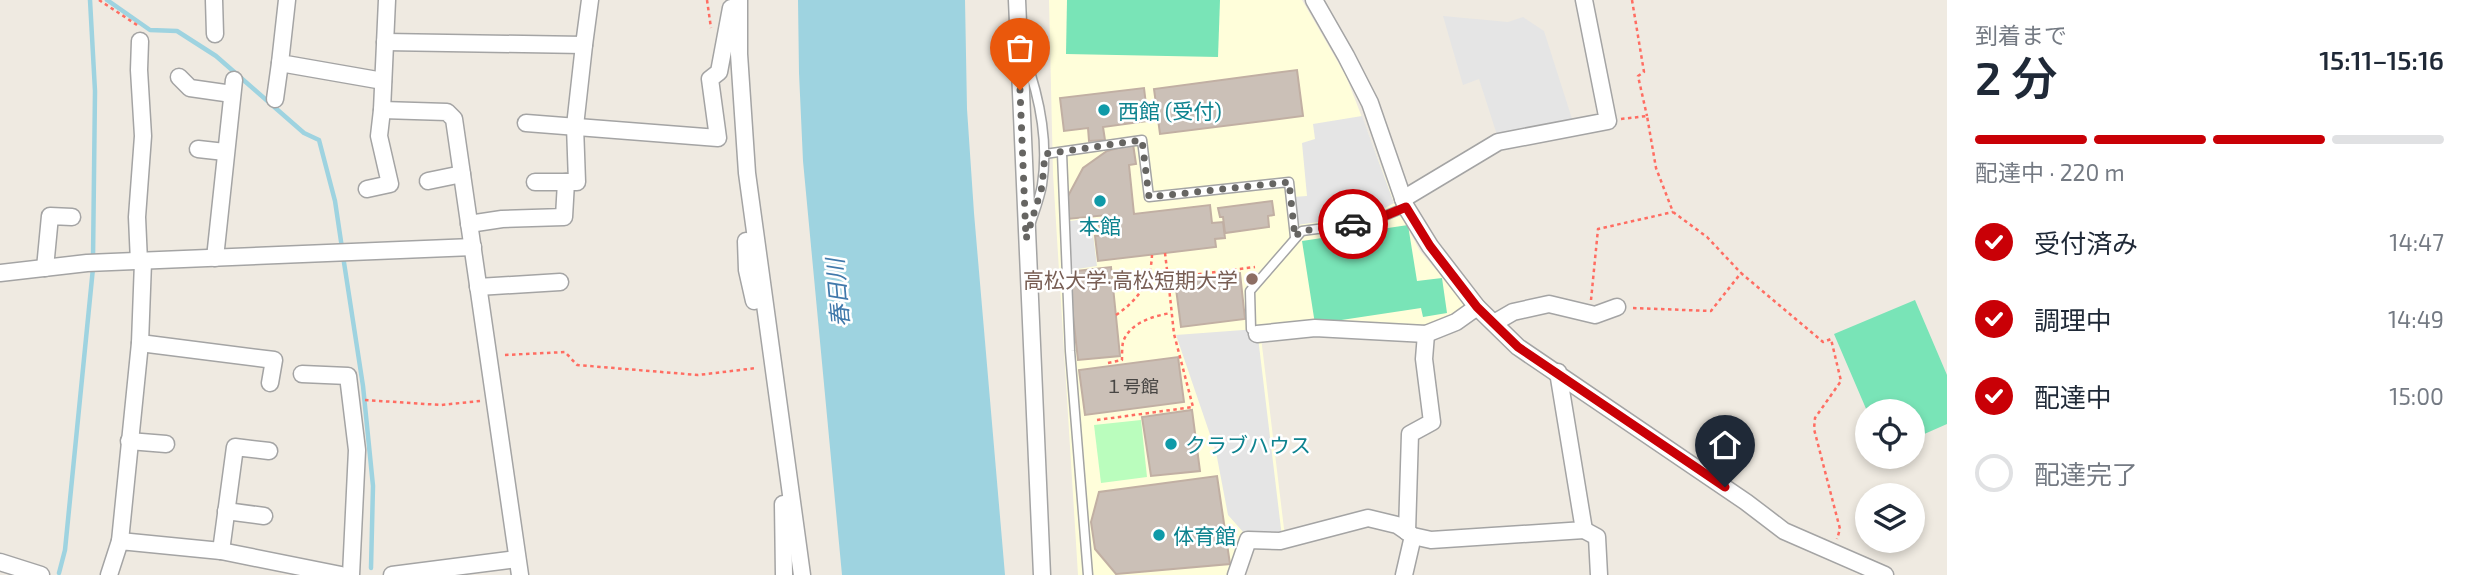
<!DOCTYPE html>
<html lang="ja">
<meta charset="utf-8">
<style>
:root{--surface:#fff;--page:#f2f2f3;--text:#1f2937;--muted:#747a83;--line:#e0e1e3;--accent:#c90006}
body{margin:0;font-family:"Exo 2","Noto Sans JP",sans-serif;background:var(--page);color:var(--text);height:100vh;display:flex;flex-direction:column;font-size:26px;white-space:nowrap}
*{box-sizing:border-box;margin:0}
p{font-size:23px;color:var(--muted)}
.icon{flex:none;width:38px;height:38px;fill:none;stroke:currentColor;stroke-width:2;stroke-linecap:round;stroke-linejoin:round}
.map{position:relative;flex:1;overflow:hidden}
.drawer{display:flex;flex-direction:column;background:var(--surface);width:525px}
.drawer>*{flex:none}
.fabs{position:absolute;left:1855px;top:399px;display:grid;gap:14px}
.fabs a{display:grid;place-items:center;width:70px;height:70px;border-radius:50%;background:var(--surface);box-shadow:0 4px 10px #0003;font-size:35px}
.pin{position:absolute;display:grid;place-items:center;width:60px;height:60px;color:#fff;margin:-72px -30px;border-radius:50% 50% 50% 0;rotate:-45deg;box-shadow:0 0 7px #0007}
.pin .icon{rotate:45deg}
.courier{position:absolute;display:grid;place-items:center;width:70px;height:70px;margin:-35px;border:5px solid #c90006;border-radius:50%;background:#fff;color:#222;box-shadow:0 2px 9px #0007}
.summary em{font-style:normal;font-weight:600}
.summary div{display:flex;flex-direction:column-reverse}
.summary{display:flex;align-items:center;justify-content:space-between;height:119px;padding:0 28px}
h1{font-size:46px;font-weight:600;line-height:52px}
.bar{display:grid;grid-template-columns:repeat(4,1fr);gap:10px 7px;align-content:center;height:84px;padding:0 28px}
.bar i{height:9px;border-radius:5px;background:var(--line)}
.bar .current{background:var(--accent)}
.bar p{grid-column:span 4}
ol{padding:0 28px;list-style:none}
li{display:flex;align-items:center;gap:21px;height:77px}
li p{margin-inline-start:auto}
li .icon{padding:7px;border-radius:50%;background:var(--accent);color:#fff;stroke-width:4}
li:last-child{color:var(--muted)}
li i{width:38px;height:38px;border:4px solid var(--line);border-radius:50%}
main{display:flex;flex:1;min-height:0}
.map>svg:first-child{display:block}
.education{fill:#fffeda}
.park{fill:#bafdbd}
.pitch{fill:#79e4b7}
.parking{fill:#e5e5e5}
.water{fill:#9ed3e0}
.lines{fill:none;stroke-linecap:round;stroke-linejoin:round}
.stream{stroke:#9ed3e0;stroke-width:4.5}
.building{fill:#cbc0b7;stroke:#c1afa3;stroke-width:2}
.service-casing{stroke:#a4a4a4;stroke-width:11}
.minor-casing{stroke:#a4a4a4;stroke-width:19}
.path{stroke:#ff6d62;stroke-width:2.5;stroke-dasharray:3.5 3.5;stroke-linecap:butt}
.service{stroke:#fff;stroke-width:8}
.minor{stroke:#fff;stroke-width:16}
.done{stroke:#666562;stroke-width:7;stroke-dasharray:0 12.6}
.route{stroke:#c90006;stroke-width:9}
.culture-dot{fill:#0f9aa8;stroke:#fff;stroke-width:2.5}
.education-dot{fill:#8d6e63;stroke:#fff;stroke-width:2.5}
.labels{text-anchor:middle;dominant-baseline:central;stroke-width:5;stroke-linejoin:round;paint-order:stroke}
.number-label{font-size:18px;fill:#484644}
.culture-label{font-size:21px;fill:#0d838f;stroke:#fff;text-anchor:start}
.education-label{font-size:21px;fill:#785e54;stroke:#fff;text-anchor:end}
.water-label{font-size:23px;font-style:italic;fill:#4079ab;stroke:#fff}
</style>
<main>
<div class="map">
<svg width="1947" height="575" viewBox="0 0 1947 575">
<rect width="100%" height="100%" fill="#efeae1"/>
<polygon class="education" points="1049,0 1302,0 1346,76 1397,208 1420,251 1468,307 1426,329 1260,329 1285,537 1239,545 1232,575 1078,575 1053,174"/>
<polygon class="park" points="1141,420 1147,477 1101,483 1094,425"/>
<g class="pitch">
<polygon points="1067,0 1220,0 1218,57 1066,54"/>
<polygon points="1408,225 1417,281 1442,278 1447,313 1423,317 1421,308 1315,324 1302,241"/>
<polygon points="1915,300 1947,375 1947,424 1913,439 1913,411 1867,411 1834,334"/>
</g>
<g class="parking">
<polygon points="1443,16 1508,22 1523,17 1544,31 1574,125 1498,138 1479,79 1463,85"/>
<polygon points="1362,116 1394,203 1374,214 1297,225 1293,197 1307,196 1302,143 1315,139 1313,124"/>
<polygon points="1091,218 1097,266 1070,270 1064,222"/>
<polygon points="1257,329 1282,537 1266,539 1244,533 1228,515 1216,452 1176,335"/>
</g>
<polygon class="water" points="798,0 965,0 967,109 974,213 1005,575 842,575 803,161 799,73"/>
<g class="lines">
<g class="stream">
<polyline points="90,0 95,91 93,259"/>
<polyline points="107,0 150,30 177,31 216,56 304,133 319,140 335,201 342,248"/>
<polyline points="343,256 363,386 373,486 371,568"/>
<polyline points="59,573 65,550 93,268"/>
</g>
</g>
<g class="building">
<polygon points="1297,70 1303,116 1160,134 1154,89"/>
<polygon points="1144,88 1148,121 1103,127 1105,140 1089,141 1088,128 1064,131 1060,98"/>
<polygon points="1133,144 1136,164 1129,165 1134,214 1210,205 1212,223 1223,222 1225,238 1215,239 1216,247 1098,261 1095,236 1108,235 1109,233 1100,230 1099,225 1101,220 1107,215 1067,219 1068,196 1083,168 1107,151"/>
<polygon points="1272,201 1274,215 1268,216 1269,227 1225,233 1223,217 1220,217 1218,208"/>
<polygon points="1111,267 1120,356 1078,360 1068,272"/>
<polygon points="1240,273 1245,319 1181,327 1175,281"/>
<polygon points="1178,357 1184,402 1085,415 1079,370"/>
<polygon points="1192,410 1200,471 1151,476 1142,417"/>
<polygon points="1217,476 1230,564 1116,574 1095,549 1091,522 1099,492"/>
</g>
<g class="lines">
<defs>
<g id="service">
<path d="M 1024,54 C 1039,95 1049,141 1042,185 C 1040,197 1035,210 1031,222"/>
<polyline points="1062,153 1070,351 1088,575"/>
<polyline points="1045,154 1142,140 1149,197 1289,182 1295,237"/>
<polyline points="1251,329 1250,291 1302,231 1370,222 1406,207"/>
</g>
<g id="minor">
<polyline points="214,0 215,34"/>
<polyline points="287,0 280,63 383,81"/>
<polyline points="739,0 739,54 747,173 802,575"/>
<polyline points="1017,0 1042,575"/>
<polyline points="1314,0 1346,56 1370,103 1406,207 1430,246 1477,307 1518,347 1746,502 1784,531 1885,575"/>
<polyline points="385,42 584,45 590,0"/>
<polyline points="179,77 190,88 232,94"/>
<polyline points="275,99 280,63"/>
<polyline points="382,110 447,112 454,119 520,575"/>
<polyline points="526,123 718,138 710,79 719,72 731,8"/>
<polyline points="198,149 225,152"/>
<polyline points="428,181 462,174"/>
<polyline points="535,182 577,182 575,126 584,45"/>
<polyline points="367,189 390,184 379,136 382,110 387,0"/>
<polyline points="1403,199 1498,142 1608,121 1584,0"/>
<polyline points="469,224 502,219 564,217 566,182"/>
<polyline points="746,241 747,270 754,301"/>
<polyline points="215,258 234,80"/>
<polyline points="139,262 137,217 143,136 139,70 140,41"/>
<polyline points="45,268 50,216 72,217"/>
<polyline points="0,273 87,263 473,247"/>
<polyline points="478,287 560,282"/>
<polyline points="1494,323 1513,312 1549,304 1595,315 1617,307"/>
<polyline points="1257,334 1315,328 1426,334 1456,322 1477,307"/>
<polyline points="140,343 274,360 270,383"/>
<polyline points="302,374 348,376 357,450 351,575"/>
<polyline points="129,441 166,444"/>
<polyline points="783,504 784,575"/>
<polyline points="226,511 264,516"/>
<polyline points="1584,530 1597,537 1599,575"/>
<polyline points="1407,532 1410,434 1432,422 1424,359 1426,334"/>
<polyline points="120,541 140,343 143,262"/>
<polyline points="221,551 235,447 269,451"/>
<polyline points="0,562 41,575"/>
<polyline points="109,575 120,541 221,551 341,575"/>
<polyline points="392,575 517,559"/>
<polyline points="1236,575 1248,540 1280,541 1368,518 1397,525 1413,536 1431,540 1584,530 1558,372"/>
<polyline points="1404,575 1413,536"/>
</g>
</defs>
<use href="#service" class="service-casing"/>
<use href="#minor" class="minor-casing"/>
<g class="path">
<polyline points="99,0 137,25"/>
<polyline points="707,0 711,28"/>
<polyline points="1632,0 1644,72 1638,76 1647,116"/>
<polyline points="1621,119 1647,116 1656,168 1673,212 1707,237 1741,273"/>
<polyline points="1165,253 1168,278"/>
<polyline points="1591,300 1598,229 1673,212"/>
<polyline points="1633,308 1711,311 1741,273 1823,342 1831,339 1841,381 1815,418 1814,429 1840,529 1837,539"/>
<path d="M 1116,315 C 1138,300 1151,282 1152,255"/>
<polyline points="505,355 565,352 577,365 698,375 757,368"/>
<path d="M 1108,363 L 1122,360 C 1122,355 1122,347 1123,342 C 1130,322 1154,316 1171,313"/>
<polyline points="365,400 441,405 480,401"/>
<polyline points="1097,420 1193,407 1174,334 1168,278 1255,267"/>
</g>
<use href="#service" class="service"/>
<use href="#minor" class="minor"/>
</g>
<g class="lines">
<polyline class="done" points="1020,90 1026,239 1042,187 1045,154 1142,140 1149,197 1289,182 1295,237 1301,231 1353,224"/>
<polyline class="route" points="1353,224 1370,222 1406,207 1430,246 1477,307 1518,347 1725,487"/>
</g>
<g class="culture-dot">
<circle cx="1104" cy="110" r="7"/>
<circle cx="1100" cy="201" r="7"/>
<circle cx="1171" cy="444" r="7"/>
<circle cx="1159" cy="535" r="7"/>
</g>
<circle class="education-dot" cx="1252" cy="279" r="7"/>
<g class="labels">
<g class="number-label">
<text x="1132" y="386">１号館</text>
</g>
<g class="culture-label">
<text x="1118" y="110">西館 (受付)</text>
<text x="1100" y="225" text-anchor="middle">本館</text>
<text x="1185" y="444">クラブハウス</text>
<text x="1173" y="535">体育館</text>
</g>
<g class="education-label">
<text x="1238" y="279">高松大学·高松短期大学</text>
</g>
<g class="water-label">
<text transform="translate(837 293) rotate(-95)">春日川</text>
</g>
</g>
</svg>
<div class="fabs">
<a><svg class="icon" aria-label="locate" viewBox="0 0 24 24"><circle cx="12" cy="12" r="6"/><path d="M12 2v4M12 18v4M2 12h4M18 12h4"/></svg></a>
<a><svg class="icon" aria-label="layers" viewBox="0 0 24 24"><path d="M12 4l9 5-9 5-9-5zM3 14l9 5 9-5"/></svg></a>
</div>
<div class="pin" style="left:1020px;top:90px;background:#ea580c"><svg class="icon" aria-label="bag" viewBox="0 0 24 24"><path d="M5 8h14l-1 12H6zM9 8a3 3 0 0 1 6 0"/></svg></div>
<div class="pin" style="left:1725px;top:487px;background:#1f2937"><svg class="icon" aria-label="home" viewBox="0 0 24 24"><path d="M3 11l9-7 9 7M6 9v11h12V9"/></svg></div>
<div class="courier" style="left:1353px;top:224px"><svg class="icon" aria-label="car" viewBox="0 0 24 24"><path d="M5 17H2v-5l4-1 3-4h7l3 4 3 1v5h-3M9 17h6M6 11h13"/><circle cx="7" cy="17" r="2"/><circle cx="17" cy="17" r="2"/></svg></div>
</div>
<section class="drawer">
<div class="summary"><div><h1>2 分</h1><p>到着まで</p></div><em>15:11–15:16</em></div>
<div class="bar"><i class="current"></i><i class="current"></i><i class="current"></i><i></i><p>配達中 · 220 m</p></div>
<ol>
<li><svg class="icon" aria-label="check" viewBox="0 0 24 24"><path d="M5 12l5 5 9-10"/></svg>受付済み<p>14:47</p></li>
<li><svg class="icon" aria-label="check" viewBox="0 0 24 24"><path d="M5 12l5 5 9-10"/></svg>調理中<p>14:49</p></li>
<li><svg class="icon" aria-label="check" viewBox="0 0 24 24"><path d="M5 12l5 5 9-10"/></svg>配達中<p>15:00</p></li>
<li><i></i>配達完了</li>
</ol>
</section>
</main>
